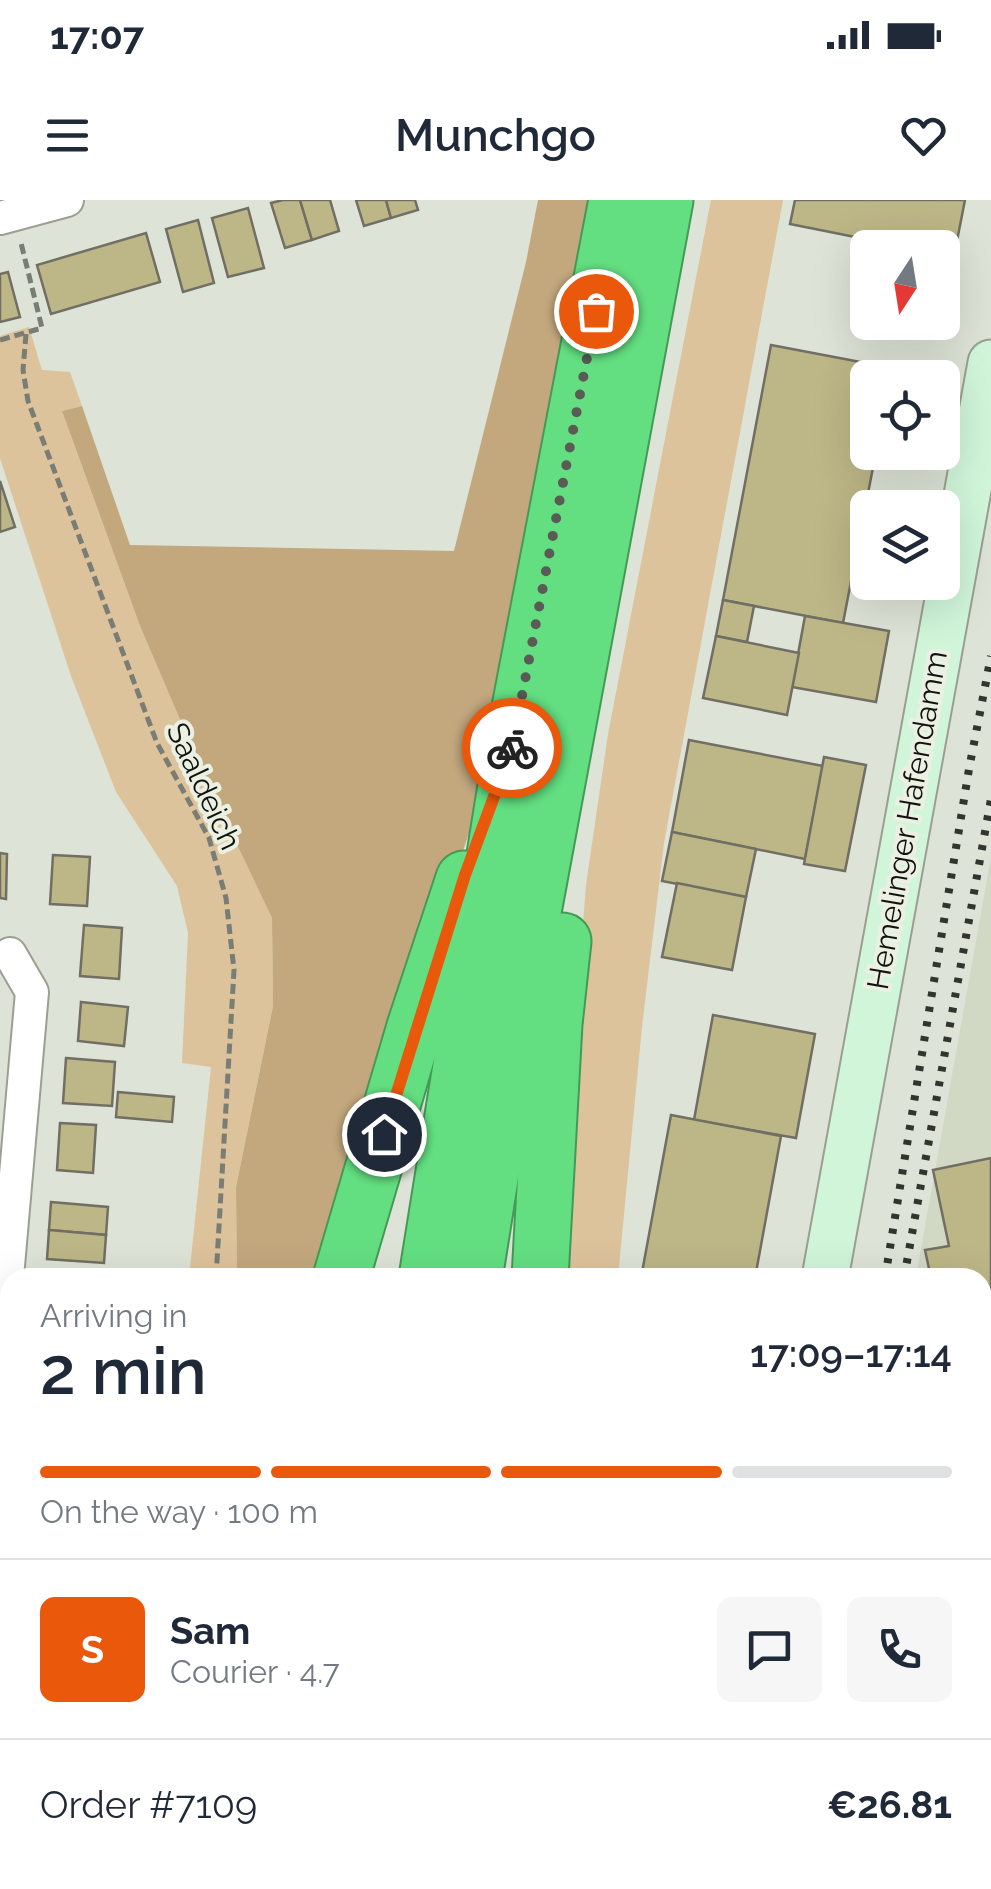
<!DOCTYPE html>
<meta charset="utf-8">
<style>
:root{--surface:#fff;--page:#f6f6f7;--text:#1f2937;--muted:#747a83;--line:#e0e1e3;--accent:#ea580c}
body{margin:0;font-family:Raleway,sans-serif;background:var(--page);color:var(--text);height:100vh;display:flex;flex-direction:column;font-size:38px;white-space:nowrap}
*{box-sizing:border-box;margin:0}
p{font-size:32px;color:var(--muted)}
.icon{flex:none;width:55px;height:55px;fill:none;stroke:currentColor;stroke-width:2;stroke-linecap:round;stroke-linejoin:round}
.map{position:relative;flex:1;overflow:hidden}
.panel{position:absolute;left:0px;top:1068px;width:992px;height:622px;display:flex;flex-direction:column;background:var(--surface);border-radius:30px 30px 0 0;box-shadow:0 10px 40px #0002}
.panel>*{flex:none}
.needle{width:65px;rotate:192deg}
.buttons{position:absolute;left:850px;top:30px;display:grid;gap:20px}
.buttons a{display:grid;place-items:center;width:110px;height:110px;border-radius:15px;background:var(--surface);box-shadow:0 10px 40px #0002;font-size:50px}
.pin{position:absolute;display:grid;place-items:center;width:85px;height:85px;color:#fff;margin:-42px;border:5px solid #fff;border-radius:50%;box-shadow:0 2px 10px #0007}
.courier{position:absolute;display:grid;place-items:center;width:100px;height:100px;margin:-50px;border:8px solid #ea580c;border-radius:50%;background:#fff;color:#222;box-shadow:0 2px 12px #0007}
.overview em{font-style:normal;font-weight:600}
.overview div{display:flex;flex-direction:column-reverse}
.overview{display:flex;align-items:center;justify-content:space-between;height:170px;padding:0 40px}
h1{font-size:65px;font-weight:600;line-height:75px}
.bar{display:grid;grid-template-columns:repeat(4,1fr);gap:15px 10px;align-content:center;height:120px;padding:0 40px}
.bar i{height:12px;border-radius:8px;background:var(--line)}
.bar .current{background:var(--accent)}
.bar p{grid-column:span 4}
.line{display:flex;align-items:center;gap:25px;padding:0 40px;border-top:2px solid var(--line)}
.line div{flex:1}
.round{display:grid;place-items:center;flex:none;width:105px;height:105px;border-radius:15px;background:var(--page)}
.status{display:flex;justify-content:space-between;align-items:center;height:70px;padding:0 50px;background:var(--surface);direction:ltr}
.status svg{height:28px;fill:currentColor}
header{display:flex;justify-content:space-between;align-items:center;height:130px;padding:0 40px;background:var(--surface);font-size:45px;font-weight:600}
.map>svg:first-child{display:block}
.built{fill:#d1d9c5}
.green{fill:#ddc39c}
.forest{fill:#c3a87e}
.building{fill:#bdb687;stroke:#716f63;stroke-width:2.5}
.lines{fill:none;stroke-linecap:round;stroke-linejoin:round}
.street-casing{stroke:#9a9f92;stroke-width:36}
.secondary-casing{stroke:#9a9f92;stroke-width:49}
.highway-casing{stroke:#469859;stroke-width:59}
.path{stroke:#797d74;stroke-width:5;stroke-dasharray:10 5;stroke-linecap:butt}
.street{stroke:#fff;stroke-width:32}
.secondary{stroke:#d0f5d9;stroke-width:45}
.highway{stroke:#63df81;stroke-width:55}
.rail{stroke:#32352f;stroke-width:8;stroke-dasharray:5 10;stroke-linecap:butt}
.done{stroke:#585c55;stroke-width:10;stroke-dasharray:0 18}
.route{stroke:#ea580c;stroke-width:12}
.labels{text-anchor:middle;dominant-baseline:central;stroke-width:8;stroke-linejoin:round;paint-order:stroke}
.street-label{font-size:30px;fill:#11130f;stroke:#ebf0e3}
</style>
<div class="status"><b>17:07</b><svg viewBox="0 0 49 12"><path d="M0 12V9h3v3zM5 12V6h3v6zM10 12V3h3v9zM15 12V0h3v12zM26 1h20v11H26zM47 4h2v5h-2z"/></svg></div>
<header><svg class="icon" aria-label="menu" viewBox="0 0 24 24"><path d="M4 6h16M4 12h16M4 18h16"/></svg>Munchgo<svg class="icon" aria-label="heart" viewBox="0 0 24 24"><path d="M12 20l-8-8c-3-5 5-10 8-4 3-6 11-1 8 4z"/></svg></header>
<div class="map">
<svg width="991" height="1689" viewBox="0 0 991 1689">
<rect width="100%" height="100%" fill="#dde3d6"/>
<polygon class="built" points="991,657 991,1689 846,1689 847,1680 982,1680 982,1078 916,1077"/>
<g class="green">
<polygon points="711,0 783,0 664,643 642,827 618,1077 561,1078 568,909 586,685 608,534"/>
<polygon points="29,127 42,170 70,172 82,206 62,211 140,426 205,578 272,718 273,806 236,987 237,1077 189,1077 211,867 182,863 188,733 177,686 116,592 71,476 0,258 0,136"/>
<polygon points="35,1680 79,1680 75,1689 32,1689"/>
</g>
<g class="forest">
<polygon points="538,0 594,0 488,575 323,1077 237,1077 236,987 273,806 272,718 205,578 140,426 62,211 82,206 130,345 454,351 526,62"/>
<polygon points="79,1680 185,1680 183,1689 75,1689"/>
<polygon points="226,1680 319,1680 318,1689 224,1689"/>
<polygon points="409,1680 499,1680 499,1689 408,1689"/>
</g>
<g class="building">
<polygon points="283,0 300,0 312,40 285,48 271,3"/>
<polygon points="300,0 330,0 339,31 312,40"/>
<polygon points="356,0 386,0 391,18 364,26"/>
<polygon points="386,0 415,0 418,10 391,18"/>
<polygon points="795,0 965,0 954,56 942,53 942,48 910,48 790,24"/>
<polygon points="248,8 264,68 228,77 212,18"/>
<polygon points="198,20 214,83 183,92 166,29"/>
<polygon points="146,33 160,82 51,114 37,65"/>
<polygon points="942,53 954,56 942,117"/>
<polygon points="8,72 20,117 0,122 0,74"/>
<polygon points="771,145 892,168 890,178 868,178 868,252 876,252 843,423 723,400"/>
<polygon points="0,281 15,327 0,332"/>
<polygon points="723,400 754,406 747,442 716,436"/>
<polygon points="805,416 889,431 876,502 792,487"/>
<polygon points="716,436 799,453 787,515 703,498"/>
<polygon points="689,540 823,566 805,659 672,632"/>
<polygon points="824,557 866,565 845,671 804,664"/>
<polygon points="672,632 756,649 746,697 662,681"/>
<polygon points="0,653 7,654 6,699 0,698"/>
<polygon points="53,655 90,657 87,706 50,704"/>
<polygon points="677,683 746,697 732,770 662,757"/>
<polygon points="84,725 122,728 119,779 80,776"/>
<polygon points="81,802 128,807 124,846 78,841"/>
<polygon points="713,815 815,834 796,938 694,920"/>
<polygon points="66,858 115,862 112,906 63,903"/>
<polygon points="118,892 174,897 172,922 116,917"/>
<polygon points="671,915 781,936 755,1078 641,1078"/>
<polygon points="60,923 96,925 93,973 57,970"/>
<polygon points="991,958 991,1198 982,1199 982,1078 931,1078 925,1050 949,1046 933,970"/>
<polygon points="51,1002 108,1007 106,1035 49,1030"/>
<polygon points="49,1030 106,1035 104,1063 47,1059"/>
<polygon points="0,1338 10,1341 10,1375 0,1373"/>
<polygon points="0,1373 10,1375 10,1410 0,1407"/>
<polygon points="982,1463 991,1464 991,1689 867,1689 867,1680 982,1680"/>
</g>
<g class="lines">
<defs>
<g id="street">
<polyline points="0,18 67,0"/>
<polyline points="0,1157 32,792 10,754"/>
<polyline points="982,1332 991,1329"/>
</g>
<g id="secondary">
<polyline points="825,1078 991,163"/>
<polyline points="528,1689 528,1680"/>
<polyline points="754,1689 755,1680"/>
</g>
<g id="highway">
<polyline points="341,1078 415,827 464,679"/>
<polyline points="427,1078 511,555 617,0"/>
<polyline points="474,1078 532,717 665,0"/>
<polyline points="540,1078 554,824 563,741"/>
<polyline points="197,1689 199,1680"/>
<polyline points="343,1689 344,1680"/>
<polyline points="389,1689 390,1680"/>
</g>
</defs>
<use href="#street" class="street-casing"/>
<use href="#secondary" class="secondary-casing"/>
<use href="#highway" class="highway-casing"/>
<g class="path">
<polyline points="26,134 23,170 28,201 157,543 209,638 226,698 234,770 216,1078"/>
<polyline points="0,140 42,128 21,43"/>
<polyline points="982,1370 991,1367"/>
<polyline points="51,1689 53,1680"/>
</g>
<use href="#street" class="street"/>
<use href="#secondary" class="secondary"/>
<use href="#highway" class="highway"/>
<g class="rail">
<polyline points="885,1078 969,569 991,456"/>
<polyline points="904,1078 991,599"/>
<polyline points="812,1689 813,1680"/>
<polyline points="833,1689 834,1680"/>
</g>
</g>
<g class="lines">
<polyline class="done" points="512,548 596,111"/>
<polyline class="route" points="384,934 465,675 512,548"/>
</g>
<g class="labels">
<g class="street-label">
<text transform="translate(204 586) rotate(65)">Saaldeich</text>
<text transform="translate(907 620) rotate(-80)">Hemelinger Hafendamm</text>
</g>
</g>
</svg>
<div class="buttons">
<a><svg class="needle" viewBox="-14 -14 28 28"><path d="M0-13l5 13h-10z" fill="#e53935"/><path d="M0 13l5-13h-10z" fill="#747a83"/></svg></a>
<a><svg class="icon" aria-label="locate" viewBox="0 0 24 24"><circle cx="12" cy="12" r="6"/><path d="M12 2v4M12 18v4M2 12h4M18 12h4"/></svg></a>
<a><svg class="icon" aria-label="layers" viewBox="0 0 24 24"><path d="M12 4l9 5-9 5-9-5zM3 14l9 5 9-5"/></svg></a>
</div>
<div class="pin" style="left:596px;top:111px;background:#ea580c"><svg class="icon" aria-label="bag" viewBox="0 0 24 24"><path d="M5 8h14l-1 12H6zM9 8a3 3 0 0 1 6 0"/></svg></div>
<div class="pin" style="left:384px;top:934px;background:#1f2937"><svg class="icon" aria-label="home" viewBox="0 0 24 24"><path d="M3 11l9-7 9 7M6 9v11h12V9"/></svg></div>
<div class="courier" style="left:512px;top:548px"><svg class="icon" aria-label="bike" viewBox="0 0 24 24"><circle cx="6" cy="16" r="4"/><circle cx="18" cy="16" r="4"/><path d="M6 16l4-8h5l3 8M10 8l3 8H6M13 5h3"/></svg></div>
<section class="panel">
<div class="overview"><div><h1>2 min</h1><p>Arriving in</p></div><em>17:09–17:14</em></div>
<div class="bar"><i class="current"></i><i class="current"></i><i class="current"></i><i></i><p>On the way · 100 m</p></div>
<div class="line" style="height:180px"><b class="round" style="background:var(--accent);color:#fff">S</b><div><b>Sam</b><p>Courier · 4.7</p></div><a class="round"><svg class="icon" aria-label="chat" viewBox="0 0 24 24"><path d="M4 5h16v11H9l-5 4z"/></svg></a><a class="round"><svg class="icon" aria-label="phone" viewBox="0 0 24 24"><path d="M5 4h4l2 5-3 2q2 4 5 5l2-3 5 2v4C11 20 4 13 5 4z"/></svg></a></div>
<div class="line" style="height:130px"><div>Order #7109</div><b>€26.81</b></div>
</section>
</div>
